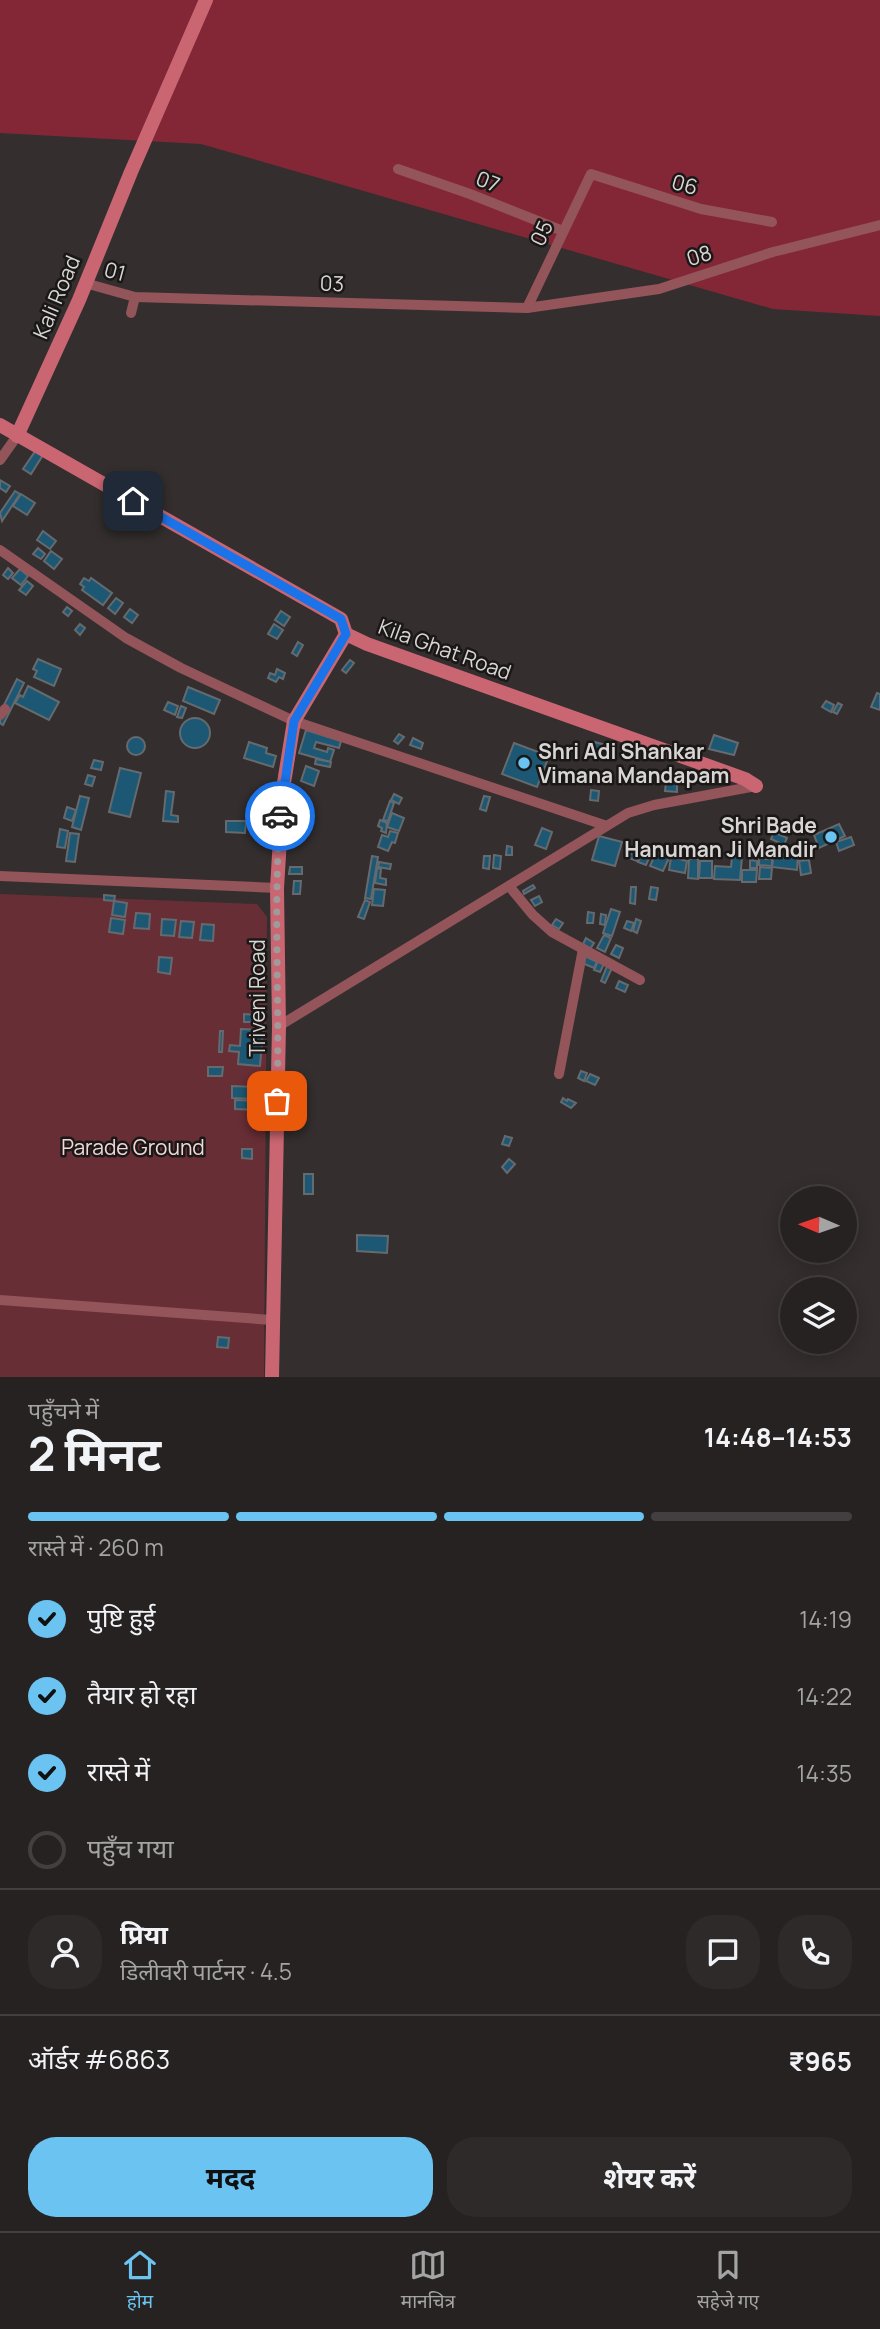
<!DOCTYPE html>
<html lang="hi">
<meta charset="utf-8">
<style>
:root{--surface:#272222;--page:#2f2a2a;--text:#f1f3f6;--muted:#a4a4a5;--line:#433f40;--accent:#6ac3f1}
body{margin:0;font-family:Manrope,"Noto Sans Devanagari",sans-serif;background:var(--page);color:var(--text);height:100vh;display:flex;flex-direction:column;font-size:26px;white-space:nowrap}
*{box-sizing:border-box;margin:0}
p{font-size:23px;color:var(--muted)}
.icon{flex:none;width:38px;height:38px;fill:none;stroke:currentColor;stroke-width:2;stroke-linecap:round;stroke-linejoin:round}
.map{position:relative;height:1377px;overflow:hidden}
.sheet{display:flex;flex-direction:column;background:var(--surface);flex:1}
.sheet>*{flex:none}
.needle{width:46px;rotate:272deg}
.buttons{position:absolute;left:780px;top:1186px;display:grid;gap:14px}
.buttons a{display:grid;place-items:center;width:77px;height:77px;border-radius:50%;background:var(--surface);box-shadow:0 4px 18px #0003,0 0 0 2px var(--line);font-size:35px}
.pin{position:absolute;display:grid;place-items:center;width:60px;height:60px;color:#fff;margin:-30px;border-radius:14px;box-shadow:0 4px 10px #0006}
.courier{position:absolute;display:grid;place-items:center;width:70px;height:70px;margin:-35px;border:5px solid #1a73e8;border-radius:50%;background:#fff;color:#222;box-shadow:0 2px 9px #0007}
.overview em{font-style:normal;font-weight:700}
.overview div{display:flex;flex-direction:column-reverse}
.overview{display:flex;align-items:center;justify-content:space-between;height:119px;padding:0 28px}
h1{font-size:46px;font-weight:700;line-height:52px}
.bar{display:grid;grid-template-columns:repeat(4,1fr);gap:10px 7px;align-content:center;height:84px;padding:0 28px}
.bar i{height:9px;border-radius:5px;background:var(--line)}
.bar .on{background:var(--accent)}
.bar p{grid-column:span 4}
.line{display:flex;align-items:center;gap:18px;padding:0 28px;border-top:2px solid var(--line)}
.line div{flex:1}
.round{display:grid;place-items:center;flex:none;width:74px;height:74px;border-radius:28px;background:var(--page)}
ol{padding:0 28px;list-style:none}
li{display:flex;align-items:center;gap:21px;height:77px}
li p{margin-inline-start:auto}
li .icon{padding:7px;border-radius:50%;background:var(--accent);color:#111;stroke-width:4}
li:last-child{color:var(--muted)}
li i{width:38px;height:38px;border:4px solid var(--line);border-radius:50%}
.button{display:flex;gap:14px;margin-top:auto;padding:14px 28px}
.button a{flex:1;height:80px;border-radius:28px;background:var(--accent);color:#111;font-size:28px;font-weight:700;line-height:80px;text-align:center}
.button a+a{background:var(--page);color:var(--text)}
.tab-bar{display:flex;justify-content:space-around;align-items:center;height:98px;border-top:2px solid var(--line);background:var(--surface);font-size:19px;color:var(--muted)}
.tab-bar a{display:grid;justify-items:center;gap:4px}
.tab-bar .on{color:var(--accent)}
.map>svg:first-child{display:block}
.green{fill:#682e35}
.water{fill:#832737}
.building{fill:#1c5874;stroke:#656a6e;stroke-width:2}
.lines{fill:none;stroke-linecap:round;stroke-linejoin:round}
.street{stroke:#93545a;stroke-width:10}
.secondary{stroke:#ca6672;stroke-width:14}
.done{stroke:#9f9b9b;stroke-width:7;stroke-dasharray:0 12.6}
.route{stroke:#1a73e8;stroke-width:9}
.poi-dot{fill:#6ac3f1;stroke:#1a1717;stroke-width:2.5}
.labels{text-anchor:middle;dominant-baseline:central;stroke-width:5;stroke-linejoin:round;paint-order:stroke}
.street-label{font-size:21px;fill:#d9d5d5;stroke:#1a1717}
.poi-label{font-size:21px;font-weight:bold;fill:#d9d5d5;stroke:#1a1717;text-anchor:start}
.park-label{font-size:21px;fill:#f2d6d8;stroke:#1a1717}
</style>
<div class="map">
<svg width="880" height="1377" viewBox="0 0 880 1377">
<rect width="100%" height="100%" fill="#342e2e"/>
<polygon class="green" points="0,894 257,904 267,917 264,1377 0,1377"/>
<polygon class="water" points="0,0 880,0 880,316 773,309 201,144 0,133"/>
<g class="building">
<polygon points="36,450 43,455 31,474 23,469"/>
<polygon points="0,480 10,486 6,492 0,488"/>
<polygon points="15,491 20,494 2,521 0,513"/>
<polygon points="21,494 35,503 27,515 13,506"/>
<polygon points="43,531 56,541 50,549 37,540"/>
<polygon points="38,548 45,554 41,559 33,554"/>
<polygon points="51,551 62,559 54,569 44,561"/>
<polygon points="8,568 13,573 8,579 3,575"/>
<polygon points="20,569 28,576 21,585 12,578"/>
<polygon points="84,578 89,581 91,578 112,593 103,605 82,590 84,587 80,584"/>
<polygon points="27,581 33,586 26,595 19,590"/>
<polygon points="116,598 123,603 115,614 108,608"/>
<polygon points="67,607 72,611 68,616 63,612"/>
<polygon points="130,609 138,615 132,623 124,617"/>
<polygon points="281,611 290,617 284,626 275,620"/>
<polygon points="80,624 85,628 80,635 75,630"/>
<polygon points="274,624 283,630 277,639 268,634"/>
<polygon points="298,642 303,645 297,656 292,653"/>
<polygon points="38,659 61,669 54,686 34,677 37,671 33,669"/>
<polygon points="350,660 354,663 346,673 342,670"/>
<polygon points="277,669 285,673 283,679 279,677 276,682 268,678 270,673 275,675"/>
<polygon points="17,679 24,683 3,725 0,723 0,713"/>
<polygon points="28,686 59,702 49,720 15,703 20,695 23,697"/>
<polygon points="188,687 220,700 214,714 183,701"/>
<polygon points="877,693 880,694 880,710 871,707"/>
<polygon points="826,701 834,705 831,712 822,707"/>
<polygon points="168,702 178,706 175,715 164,710"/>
<polygon points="838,703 842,705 837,714 833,712"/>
<polygon points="181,706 186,708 182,718 177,717"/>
<circle cx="195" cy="733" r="15"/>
<polygon points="306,730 341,741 339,748 316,742 314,748 327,752 328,748 334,750 330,762 299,753"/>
<polygon points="399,734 404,737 398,744 394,741"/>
<polygon points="714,735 738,743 734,755 709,749"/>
<circle cx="136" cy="746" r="9"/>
<polygon points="413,738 423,743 421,749 410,745"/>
<polygon points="249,742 267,748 266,753 276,756 273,767 244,758"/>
<polygon points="595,742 602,744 599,753 592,751"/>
<polygon points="514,743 549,756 537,787 502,774"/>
<polygon points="316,759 331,762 330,767 315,764"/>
<polygon points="94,760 103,762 101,770 91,768"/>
<polygon points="306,766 319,771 314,786 301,781"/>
<polygon points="120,768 141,773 130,817 109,812"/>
<polygon points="88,775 95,777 92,786 85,784"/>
<polygon points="666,782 677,783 677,792 665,791"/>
<polygon points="591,790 599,791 598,801 590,800"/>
<polygon points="166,791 174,792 171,815 178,816 178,822 163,821"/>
<polygon points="394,794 402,798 399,804 391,800"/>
<polygon points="80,796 89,798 81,830 72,827"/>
<polygon points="484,796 490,797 486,811 480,809"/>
<polygon points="390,801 394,803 388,821 383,820"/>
<polygon points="67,807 76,810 72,821 64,818"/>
<polygon points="392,813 404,818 399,831 387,827"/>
<polygon points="380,820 387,823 386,833 381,831 382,828 378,826"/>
<polygon points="226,821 246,821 245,833 226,832"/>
<polygon points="839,824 845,836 819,848 814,835"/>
<polygon points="542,828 552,832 546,849 535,845"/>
<polygon points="60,829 68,831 65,848 57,847"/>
<polygon points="390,831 398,833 395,843 392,842 388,851 378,847 382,835 388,837"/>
<polygon points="774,832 787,838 784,845 771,839"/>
<polygon points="70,833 79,834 75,862 66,861"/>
<polygon points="599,836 622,842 615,866 592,860"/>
<polygon points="851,837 854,845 839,851 836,842"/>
<polygon points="507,846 512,847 512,855 506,855"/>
<polygon points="634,846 642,849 637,861 629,858"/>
<polygon points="643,850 651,854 646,865 638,862"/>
<polygon points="656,852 669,858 663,871 650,866"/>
<polygon points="774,853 798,856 797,870 772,867"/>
<polygon points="494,855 501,856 500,869 493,868"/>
<polygon points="372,856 378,857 371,899 365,898"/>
<polygon points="484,856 490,856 489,869 483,868"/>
<polygon points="671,857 687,861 685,873 669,870"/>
<polygon points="732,857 742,857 740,880 714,879 715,866 731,867"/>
<polygon points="689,859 698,859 698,879 688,878"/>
<polygon points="759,859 772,859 772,866 759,865"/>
<polygon points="750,860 757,861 757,868 750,868"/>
<polygon points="809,860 811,873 801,875 799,861"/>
<polygon points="700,861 712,861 712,878 699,878"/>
<polygon points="379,862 391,864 390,869 378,867"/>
<polygon points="290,867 302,867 302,874 289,874"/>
<polygon points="760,867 772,868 771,879 759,879"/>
<polygon points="377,868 381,869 380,878 386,879 386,885 375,883"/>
<polygon points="742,870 757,870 756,882 742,882"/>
<polygon points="294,881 301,881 300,894 293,894"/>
<polygon points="533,885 535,888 524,894 523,891"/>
<polygon points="631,887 636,887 635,904 630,903"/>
<polygon points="651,887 658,888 656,900 649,899"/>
<polygon points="374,889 385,890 383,906 372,905"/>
<polygon points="104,895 115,896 114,901 104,900"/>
<polygon points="539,896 542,902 535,906 531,900"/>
<polygon points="365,900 370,902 364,919 358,917"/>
<polygon points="114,901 127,903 125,917 112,915"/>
<polygon points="611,909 620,912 612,936 603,933"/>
<polygon points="588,912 594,913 593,923 587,923"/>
<polygon points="136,913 150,914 149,929 134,928"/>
<polygon points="601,914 606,915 605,925 600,924"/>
<polygon points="111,918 125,920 123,934 109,932"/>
<polygon points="162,919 176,920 174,936 161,935"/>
<polygon points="556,919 563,923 559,929 552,925"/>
<polygon points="636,919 641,921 637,933 633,931"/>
<polygon points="181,921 194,922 192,938 179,937"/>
<polygon points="627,921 634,923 631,931 624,928"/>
<polygon points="202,924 214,925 213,941 200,940"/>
<polygon points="604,935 611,938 605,952 597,948"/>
<polygon points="586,938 594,943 590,949 583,944"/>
<polygon points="616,945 623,948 619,958 611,954"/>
<polygon points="585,956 597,962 594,968 582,963"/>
<polygon points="159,957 172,958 170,974 158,972"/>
<polygon points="598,961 604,964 600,972 594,970"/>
<polygon points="607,966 612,968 605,983 601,981"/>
<polygon points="619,981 628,985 625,992 616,988"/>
<polygon points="244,1014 256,1015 256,1022 244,1022"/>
<polygon points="241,1029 263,1030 260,1066 238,1064 239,1052 229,1051 230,1045 240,1046"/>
<polygon points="220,1031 223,1031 222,1052 219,1052"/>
<polygon points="208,1067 223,1067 222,1076 208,1076"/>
<polygon points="581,1071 587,1073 584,1081 578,1078"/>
<polygon points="590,1074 599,1078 595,1085 586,1081"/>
<polygon points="232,1086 259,1087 258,1099 232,1098"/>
<polygon points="563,1098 567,1101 568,1099 576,1103 571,1108 561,1102"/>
<polygon points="235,1100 259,1101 259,1110 235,1109"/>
<polygon points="505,1136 512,1138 509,1146 502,1144"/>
<polygon points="242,1149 252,1149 252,1159 242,1158"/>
<polygon points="509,1159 515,1164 507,1173 502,1167"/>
<rect x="304" y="1174" width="9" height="20"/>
<polygon points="357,1235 388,1236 387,1253 357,1251"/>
<polygon points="218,1337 229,1338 228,1348 217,1347"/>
</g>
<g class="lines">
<g class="street">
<polyline points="398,169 470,194 563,231"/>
<polyline points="85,283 135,297 527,308 659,289 773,252 880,225"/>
<polyline points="527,308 591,174 701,209 772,222"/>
<polyline points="131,313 135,297"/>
<polyline points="0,460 17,436"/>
<polyline points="0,550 126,638 181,668 294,721 604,825"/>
<polyline points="0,715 5,709"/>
<polyline points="0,876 277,888"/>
<polyline points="509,886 533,915 552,932 640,980"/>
<polyline points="279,1026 628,813 654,805 756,786"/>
<polyline points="559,1074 583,949"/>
<polyline points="0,1300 272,1320"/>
</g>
<g class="secondary">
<polyline points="0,425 341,619 346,634 367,644 745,779 756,786"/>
<polyline points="17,436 79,300 131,172 206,0"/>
<polyline points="272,1377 279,1026 277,888 283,789 294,721 346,634"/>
</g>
</g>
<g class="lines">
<path class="done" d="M 277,1101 C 280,1006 273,910 280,816"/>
<polyline class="route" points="133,501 341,619 346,634 294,721 280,816"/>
</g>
<g class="poi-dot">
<circle cx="524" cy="763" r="7"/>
<circle cx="831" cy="837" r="7"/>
</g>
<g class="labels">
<g class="street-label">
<text transform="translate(488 181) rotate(21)">07</text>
<text transform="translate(685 184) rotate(16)">06</text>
<text transform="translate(541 233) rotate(-65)">05</text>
<text transform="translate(699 255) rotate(-18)">08</text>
<text transform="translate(115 271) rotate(15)">01</text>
<text transform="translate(332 283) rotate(2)">03</text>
<text transform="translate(56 297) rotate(-67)">Kali Road</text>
<text transform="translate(445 649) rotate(20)">Kila Ghat Road</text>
<text transform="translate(257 998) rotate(-90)">Triveni Road</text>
</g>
<g class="poi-label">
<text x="538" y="751">Shri Adi Shankar<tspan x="538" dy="24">Vimana Mandapam</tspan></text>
<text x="817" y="825" text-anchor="end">Shri Bade<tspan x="817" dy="24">Hanuman Ji Mandir</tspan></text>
</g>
<g class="park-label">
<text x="133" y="1147">Parade Ground</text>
</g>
</g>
</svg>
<div class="buttons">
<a><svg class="needle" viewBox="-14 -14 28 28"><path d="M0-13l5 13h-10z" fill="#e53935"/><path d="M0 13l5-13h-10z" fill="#a4a4a5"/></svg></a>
<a><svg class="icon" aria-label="layers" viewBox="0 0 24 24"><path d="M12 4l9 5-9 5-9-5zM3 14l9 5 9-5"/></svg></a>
</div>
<div class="pin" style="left:277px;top:1101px;background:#ea580c"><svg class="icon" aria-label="bag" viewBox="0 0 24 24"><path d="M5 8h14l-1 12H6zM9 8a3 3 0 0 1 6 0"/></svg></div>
<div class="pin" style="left:133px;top:501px;background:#1f2937"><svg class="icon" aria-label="home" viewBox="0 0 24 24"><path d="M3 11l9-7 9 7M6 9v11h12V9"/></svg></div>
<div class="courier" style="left:280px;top:816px"><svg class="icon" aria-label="car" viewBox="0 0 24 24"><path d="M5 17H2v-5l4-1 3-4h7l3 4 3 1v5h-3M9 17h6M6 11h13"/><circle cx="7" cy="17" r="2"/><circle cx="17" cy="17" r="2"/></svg></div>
</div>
<section class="sheet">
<div class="overview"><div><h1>2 मिनट</h1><p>पहुँचने में</p></div><em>14:48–14:53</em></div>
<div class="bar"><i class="on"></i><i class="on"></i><i class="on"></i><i></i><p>रास्ते में · 260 m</p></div>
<ol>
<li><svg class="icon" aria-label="check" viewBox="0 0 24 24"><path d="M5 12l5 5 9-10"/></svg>पुष्टि हुई<p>14:19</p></li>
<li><svg class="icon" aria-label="check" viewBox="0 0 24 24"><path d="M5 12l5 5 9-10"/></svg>तैयार हो रहा<p>14:22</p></li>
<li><svg class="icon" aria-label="check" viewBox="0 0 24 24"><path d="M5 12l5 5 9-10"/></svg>रास्ते में<p>14:35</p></li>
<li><i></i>पहुँच गया</li>
</ol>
<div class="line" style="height:126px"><a class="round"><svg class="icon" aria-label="person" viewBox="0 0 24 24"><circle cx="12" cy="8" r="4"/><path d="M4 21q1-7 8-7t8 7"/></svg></a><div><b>प्रिया</b><p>डिलीवरी पार्टनर · 4.5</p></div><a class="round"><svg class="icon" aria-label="chat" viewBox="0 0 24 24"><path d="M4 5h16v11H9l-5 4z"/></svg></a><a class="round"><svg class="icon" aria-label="phone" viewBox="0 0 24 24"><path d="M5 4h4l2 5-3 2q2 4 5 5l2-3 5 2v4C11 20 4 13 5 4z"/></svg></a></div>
<div class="line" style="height:91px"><div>ऑर्डर #6863</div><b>₹965</b></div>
<div class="button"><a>मदद</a><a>शेयर करें</a></div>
</section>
<nav class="tab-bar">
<a class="on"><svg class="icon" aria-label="home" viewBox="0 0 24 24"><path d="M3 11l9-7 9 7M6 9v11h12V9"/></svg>होम</a>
<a><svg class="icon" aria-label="map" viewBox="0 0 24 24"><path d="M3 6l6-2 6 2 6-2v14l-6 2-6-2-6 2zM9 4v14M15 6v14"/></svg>मानचित्र</a>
<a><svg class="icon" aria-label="saved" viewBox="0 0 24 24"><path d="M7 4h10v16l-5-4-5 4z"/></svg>सहेजे गए</a>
</nav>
